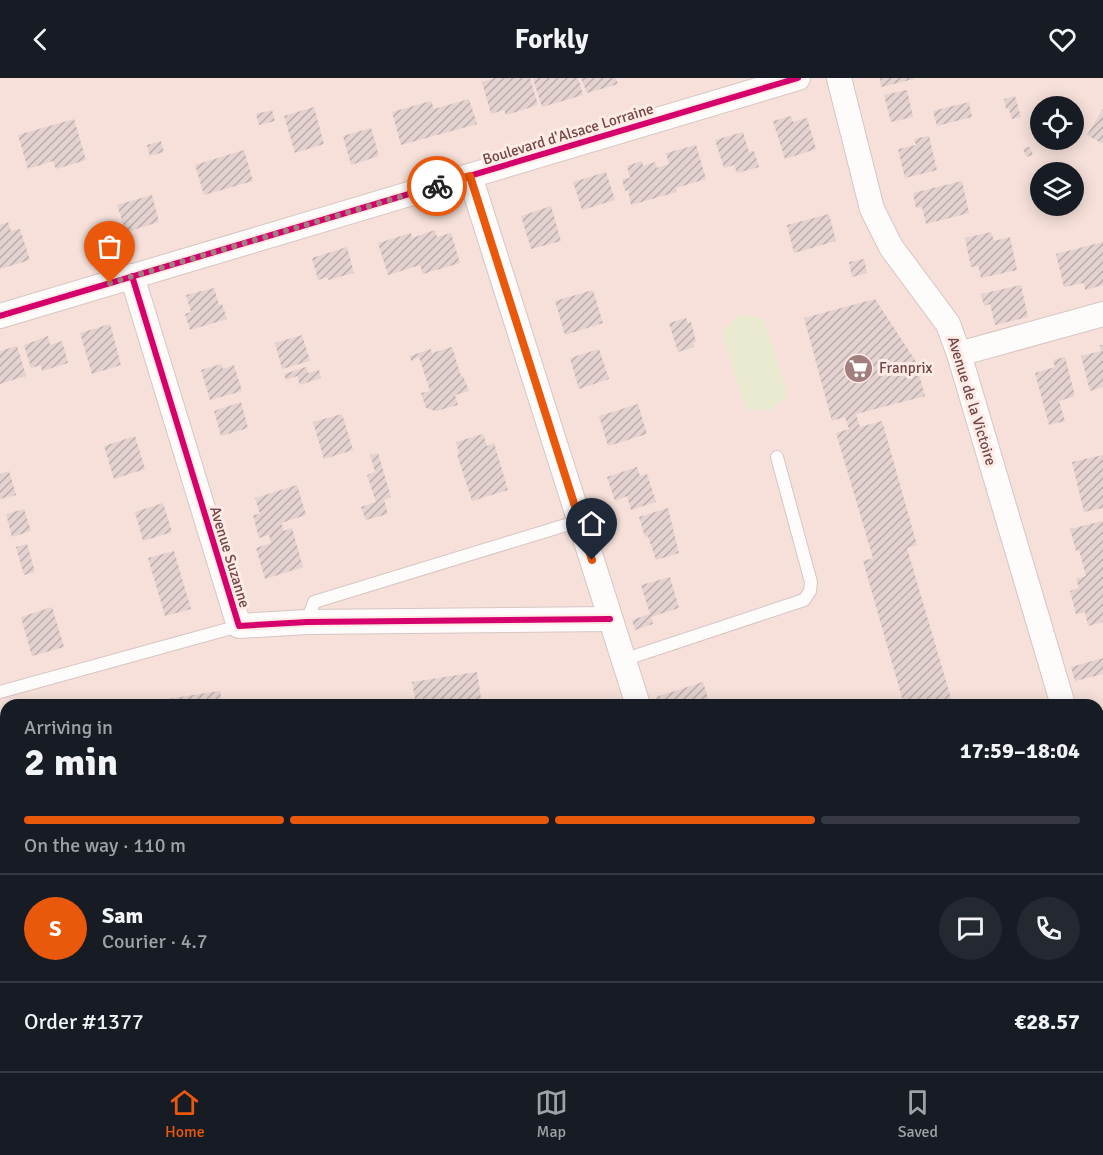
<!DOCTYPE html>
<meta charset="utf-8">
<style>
:root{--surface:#171b24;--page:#242831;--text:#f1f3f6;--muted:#9ea1a6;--line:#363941;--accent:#ea580c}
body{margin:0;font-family:Signika,sans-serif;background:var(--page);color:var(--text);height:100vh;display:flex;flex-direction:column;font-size:22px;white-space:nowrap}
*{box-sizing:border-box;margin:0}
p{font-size:20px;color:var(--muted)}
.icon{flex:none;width:33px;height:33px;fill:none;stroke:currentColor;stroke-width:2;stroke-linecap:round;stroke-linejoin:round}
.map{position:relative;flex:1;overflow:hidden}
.sheet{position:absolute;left:0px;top:621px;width:1104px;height:372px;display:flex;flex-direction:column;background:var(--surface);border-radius:18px 18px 0 0;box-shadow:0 3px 15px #0003}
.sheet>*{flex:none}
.buttons{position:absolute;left:1030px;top:18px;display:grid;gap:12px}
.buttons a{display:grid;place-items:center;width:54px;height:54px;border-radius:50%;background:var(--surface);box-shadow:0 3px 15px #0003;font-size:30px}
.pin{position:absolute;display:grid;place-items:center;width:51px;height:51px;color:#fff;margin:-62px -26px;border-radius:50% 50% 50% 0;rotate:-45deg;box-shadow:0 0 6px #0007}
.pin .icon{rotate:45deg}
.courier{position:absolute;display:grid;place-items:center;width:60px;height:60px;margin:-30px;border:4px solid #ea580c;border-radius:50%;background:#fff;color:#222;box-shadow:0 2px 8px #0007}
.head em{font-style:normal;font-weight:700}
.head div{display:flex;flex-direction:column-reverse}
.head{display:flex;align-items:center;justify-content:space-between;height:102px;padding:0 24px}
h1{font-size:39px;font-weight:700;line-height:45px}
.bar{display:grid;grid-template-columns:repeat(4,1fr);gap:9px 6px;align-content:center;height:72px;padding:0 24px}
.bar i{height:8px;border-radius:4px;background:var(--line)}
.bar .selected{background:var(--accent)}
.bar p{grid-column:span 4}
.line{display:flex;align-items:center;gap:15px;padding:0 24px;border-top:2px solid var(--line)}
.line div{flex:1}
.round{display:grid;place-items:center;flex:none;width:63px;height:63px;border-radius:32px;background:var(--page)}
header{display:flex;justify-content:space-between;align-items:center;height:78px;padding:0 24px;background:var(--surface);font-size:27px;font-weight:700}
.menu{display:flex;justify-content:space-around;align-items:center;height:84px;border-top:2px solid var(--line);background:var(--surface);font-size:16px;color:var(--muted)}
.menu a{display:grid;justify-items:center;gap:3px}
.menu .selected{color:var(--accent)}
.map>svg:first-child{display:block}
.residential{fill:#f6e0d9;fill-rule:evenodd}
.garden{fill:#e9e9cf}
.building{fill:url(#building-hatch)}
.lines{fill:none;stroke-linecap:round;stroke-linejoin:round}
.lane-casing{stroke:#d6c6c4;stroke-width:14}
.street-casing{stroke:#d6c6c4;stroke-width:26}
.lane{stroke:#fefcfb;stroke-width:12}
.street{stroke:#fefcfb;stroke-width:24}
.cycleway-casing{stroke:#ffebe5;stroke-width:10}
.cycleway{stroke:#d6006c;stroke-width:6}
.done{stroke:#a07f7e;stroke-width:6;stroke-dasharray:0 10.8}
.route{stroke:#ea580c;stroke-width:8}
.labels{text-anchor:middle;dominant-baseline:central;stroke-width:6;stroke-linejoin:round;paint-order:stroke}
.street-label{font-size:15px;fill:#724646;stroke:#ffebe5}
.poi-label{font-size:15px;fill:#724646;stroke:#ffebe5;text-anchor:start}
</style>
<header><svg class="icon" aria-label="back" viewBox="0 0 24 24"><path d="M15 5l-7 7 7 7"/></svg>Forkly<svg class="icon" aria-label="heart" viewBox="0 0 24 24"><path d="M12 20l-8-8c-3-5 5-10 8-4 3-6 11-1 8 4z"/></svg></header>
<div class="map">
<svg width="1103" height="993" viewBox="0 0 1103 993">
<defs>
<pattern id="building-hatch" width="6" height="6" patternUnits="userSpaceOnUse" patternTransform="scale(1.5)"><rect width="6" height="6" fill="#e3d2d0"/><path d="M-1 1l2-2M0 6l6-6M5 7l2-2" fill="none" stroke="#bcacab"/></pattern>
</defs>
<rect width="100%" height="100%" fill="#f5eae5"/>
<path class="residential" d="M 0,0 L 1103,0 L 1103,993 L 0,993 ZM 1041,28 L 1074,28 L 1074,62 L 1041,62 ZM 1041,94 L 1074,94 L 1074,128 L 1041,128 ZM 6,627 L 1098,627 L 1098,987 L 6,987 Z"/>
<polygon class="garden" points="740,236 764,241 788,318 769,333 745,331 722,254"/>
<g class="building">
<polygon points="495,0 530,0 538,27 506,37 504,32 491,36 482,4"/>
<polygon points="538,0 578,0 583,17 542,29 533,1"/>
<polygon points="581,0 616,0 618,6 587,15"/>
<polygon points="880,0 914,0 914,1 881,9"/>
<polygon points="907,12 913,39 891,44 884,17"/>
<polygon points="1015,18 1021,39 1012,41 1009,31 1006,31 1004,21"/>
<polygon points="469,21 477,46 401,67 392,34 431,23 434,31"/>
<polygon points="969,24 972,39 937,48 933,33"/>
<polygon points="314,29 324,66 295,75 284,38"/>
<polygon points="1103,31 1103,66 1087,57"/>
<polygon points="272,32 275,43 259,47 256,36"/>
<polygon points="791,38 793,44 807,40 816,71 785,81 773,43"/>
<polygon points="74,41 86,82 56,91 53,83 28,91 18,57"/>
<polygon points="371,50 379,78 351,87 343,58"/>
<polygon points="743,54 749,74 754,73 759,89 737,95 734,87 724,90 715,62"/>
<polygon points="929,58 937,92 905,100 898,71 916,67 914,61"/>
<polygon points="161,63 164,74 150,78 147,67"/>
<polygon points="696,67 706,101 676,110 677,114 631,127 628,112 625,113 622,101 630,100 627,88 642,83 643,88 655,84 657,90 669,86 666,75"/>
<polygon points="1030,69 1033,77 1026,79 1023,70"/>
<polygon points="244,72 253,103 204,117 195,87"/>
<polygon points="606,94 615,122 582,132 573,104"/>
<polygon points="962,103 969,135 926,146 922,129 916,130 913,115"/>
<polygon points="152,117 159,144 126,154 117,127"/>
<polygon points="551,128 561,163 531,171 521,138"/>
<polygon points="829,136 836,163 794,175 787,147"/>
<polygon points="8,144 11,153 20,151 30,182 0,191 0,147"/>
<polygon points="435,152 437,159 451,155 460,185 423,196 420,187 388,197 378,165 411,155 412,160"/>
<polygon points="991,154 994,163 1010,159 1017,192 981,200 978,188 971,189 965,160"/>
<polygon points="1103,164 1103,207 1085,212 1084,205 1064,209 1056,176"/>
<polygon points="347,169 354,195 328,202 327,199 318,202 312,180"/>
<polygon points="864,181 867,195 852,199 849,184"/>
<polygon points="1021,207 1028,239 995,247 990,226 984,228 981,216"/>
<polygon points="214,210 219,227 222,226 227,241 190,252 185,236 191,234 186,217"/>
<polygon points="593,212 603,245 565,257 555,223"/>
<polygon points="875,221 915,282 925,318 856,336 860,349 882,343 917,467 907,470 953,627 904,627 863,483 873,480 836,355 849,351 845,339 832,343 804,240"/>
<polygon points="686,240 688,245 691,244 696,264 693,265 694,269 678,274 669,245"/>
<polygon points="110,246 121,287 92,296 80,255"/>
<polygon points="302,257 310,283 282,291 275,265"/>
<polygon points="48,258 50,267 62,263 68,285 42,293 41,287 31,290 24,267"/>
<polygon points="1100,267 1103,267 1103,309 1090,313 1081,278 1101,273"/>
<polygon points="17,268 26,298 0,306 0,273"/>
<polygon points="452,269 461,298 463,298 469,313 455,317 458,327 436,333 426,330 421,315 430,313 419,279 411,283 410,278 431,271 432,275"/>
<polygon points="599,271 609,301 579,311 570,280"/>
<polygon points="1065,279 1075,318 1059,323 1065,343 1049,347 1035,295 1055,289 1053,282"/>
<polygon points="221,286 223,291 234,287 242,313 210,322 201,292"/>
<polygon points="306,289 308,295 319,292 321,300 300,307 297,298 286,302 284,296"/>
<polygon points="241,324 248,350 221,358 214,333"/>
<polygon points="638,326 647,356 608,368 599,338"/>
<polygon points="342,336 353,372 324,381 313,344"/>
<polygon points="483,356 487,368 494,365 508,412 472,423 457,376 459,375 456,364"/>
<polygon points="135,358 145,391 114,401 104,368"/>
<polygon points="378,375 391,419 384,422 388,436 366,442 361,429 376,424 367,397 375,394 370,377"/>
<polygon points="1103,377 1103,430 1084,434 1072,384"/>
<polygon points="637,389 640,398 647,396 656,424 631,432 627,418 615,423 607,399"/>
<polygon points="9,393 16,417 0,421 0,396"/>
<polygon points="297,407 306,437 281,445 284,453 292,450 303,489 265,501 256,470 271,465 269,457 259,460 253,437 260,436 255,420"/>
<polygon points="163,425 172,454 143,463 135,434"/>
<polygon points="668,430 679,475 656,482 648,458 645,459 639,439"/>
<polygon points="24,431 31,453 12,459 6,436"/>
<polygon points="1103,443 1103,544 1088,548 1085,534 1076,536 1070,513 1079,510 1076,501 1086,498 1079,472 1076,473 1070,451"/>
<polygon points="27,466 35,494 24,497 16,469"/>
<polygon points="174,473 191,531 165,538 148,480"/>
<polygon points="670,499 679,530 651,539 653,546 635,552 632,542 650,536 641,507"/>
<polygon points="52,529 64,569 32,578 21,539"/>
<polygon points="1103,580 1103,596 1075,603 1071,589"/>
<polygon points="477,594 482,627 416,627 412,604"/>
<polygon points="703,604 710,627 658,627 656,619"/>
<polygon points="220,613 222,627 155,627 154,623"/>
<polygon points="0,678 6,678 6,756 0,757"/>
<polygon points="6,861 6,939 0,940 0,862"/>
<polygon points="94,987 172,987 172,991 160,993 94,993"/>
<polygon points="294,987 372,987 373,993 295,993"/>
<polygon points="603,987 643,987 643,988 604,993"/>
<polygon points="1032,987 1071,987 1072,993 1033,993"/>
</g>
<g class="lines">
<defs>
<g id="lane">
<polyline points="307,544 314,524 579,443"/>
<polyline points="623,582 804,522 810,513 811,504 777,379"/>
<polyline points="0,614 239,548"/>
</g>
<g id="street">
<polyline points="839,0 872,131 891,169 948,246 959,276 1063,627"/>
<polyline points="470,98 638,627"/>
<polyline points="132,198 239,548 307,544 610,541"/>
<polyline points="0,238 798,0"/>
<polyline points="959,276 1103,236"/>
<polyline points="1098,747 1103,764"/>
<polyline points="0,789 6,790"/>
</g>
</defs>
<use href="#lane" class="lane-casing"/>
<use href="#street" class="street-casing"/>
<use href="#lane" class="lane"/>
<use href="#street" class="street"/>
<defs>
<g id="cycleway">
<polyline points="132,198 239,548 307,544 610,541"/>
<polyline points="0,238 798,0"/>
</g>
</defs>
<use href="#cycleway" class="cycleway-casing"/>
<use href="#cycleway" class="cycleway"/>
</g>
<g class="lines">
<polyline class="done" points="110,205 437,108"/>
<polyline class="route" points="437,108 470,98 592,482"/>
</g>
<defs>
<symbol id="supermarket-disc" viewBox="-11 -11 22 22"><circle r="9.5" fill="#a07f7e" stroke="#ffebe5"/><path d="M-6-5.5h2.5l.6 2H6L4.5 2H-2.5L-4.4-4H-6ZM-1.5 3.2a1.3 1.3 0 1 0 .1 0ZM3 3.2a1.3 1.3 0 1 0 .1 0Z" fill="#fff"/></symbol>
</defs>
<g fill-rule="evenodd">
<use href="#supermarket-disc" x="842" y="274" width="33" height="33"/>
</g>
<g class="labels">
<g class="street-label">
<text transform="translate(568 56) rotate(-17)">Boulevard d'Alsace Lorraine</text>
<text transform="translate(972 323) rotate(73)">Avenue de la Victoire</text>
<text transform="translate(230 479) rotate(73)">Avenue Suzanne</text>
</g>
<g class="poi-label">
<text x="879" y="290">Franprix</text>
</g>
</g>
</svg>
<div class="buttons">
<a><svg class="icon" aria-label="locate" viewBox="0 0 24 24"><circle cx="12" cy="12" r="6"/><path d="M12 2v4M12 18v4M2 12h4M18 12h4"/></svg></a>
<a><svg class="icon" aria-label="layers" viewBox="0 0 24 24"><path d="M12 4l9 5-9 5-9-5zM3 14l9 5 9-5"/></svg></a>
</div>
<div class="pin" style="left:110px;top:205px;background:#ea580c"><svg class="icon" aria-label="bag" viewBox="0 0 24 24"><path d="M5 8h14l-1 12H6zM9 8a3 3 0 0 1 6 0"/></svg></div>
<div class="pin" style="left:592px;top:482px;background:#1f2937"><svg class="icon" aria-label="home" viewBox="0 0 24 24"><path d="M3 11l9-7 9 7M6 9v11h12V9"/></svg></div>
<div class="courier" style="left:437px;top:108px"><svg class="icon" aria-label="bike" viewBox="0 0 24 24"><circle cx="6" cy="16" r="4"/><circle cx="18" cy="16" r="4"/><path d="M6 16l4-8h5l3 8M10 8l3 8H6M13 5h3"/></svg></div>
<section class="sheet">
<div class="head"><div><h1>2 min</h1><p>Arriving in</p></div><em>17:59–18:04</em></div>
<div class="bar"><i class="selected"></i><i class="selected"></i><i class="selected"></i><i></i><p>On the way · 110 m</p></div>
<div class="line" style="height:108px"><b class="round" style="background:var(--accent);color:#fff">S</b><div><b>Sam</b><p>Courier · 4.7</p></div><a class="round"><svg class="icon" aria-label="chat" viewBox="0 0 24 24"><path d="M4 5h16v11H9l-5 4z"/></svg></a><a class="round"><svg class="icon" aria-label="phone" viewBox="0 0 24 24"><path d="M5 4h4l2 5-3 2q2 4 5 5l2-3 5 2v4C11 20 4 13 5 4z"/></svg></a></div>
<div class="line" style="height:78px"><div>Order #1377</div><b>€28.57</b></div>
</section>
</div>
<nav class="menu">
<a class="selected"><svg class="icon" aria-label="home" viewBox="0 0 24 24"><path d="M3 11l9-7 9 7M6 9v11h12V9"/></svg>Home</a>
<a><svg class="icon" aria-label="map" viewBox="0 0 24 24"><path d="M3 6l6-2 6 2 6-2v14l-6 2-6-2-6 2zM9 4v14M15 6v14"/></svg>Map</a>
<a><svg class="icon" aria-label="saved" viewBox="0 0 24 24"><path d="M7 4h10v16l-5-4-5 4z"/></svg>Saved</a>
</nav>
